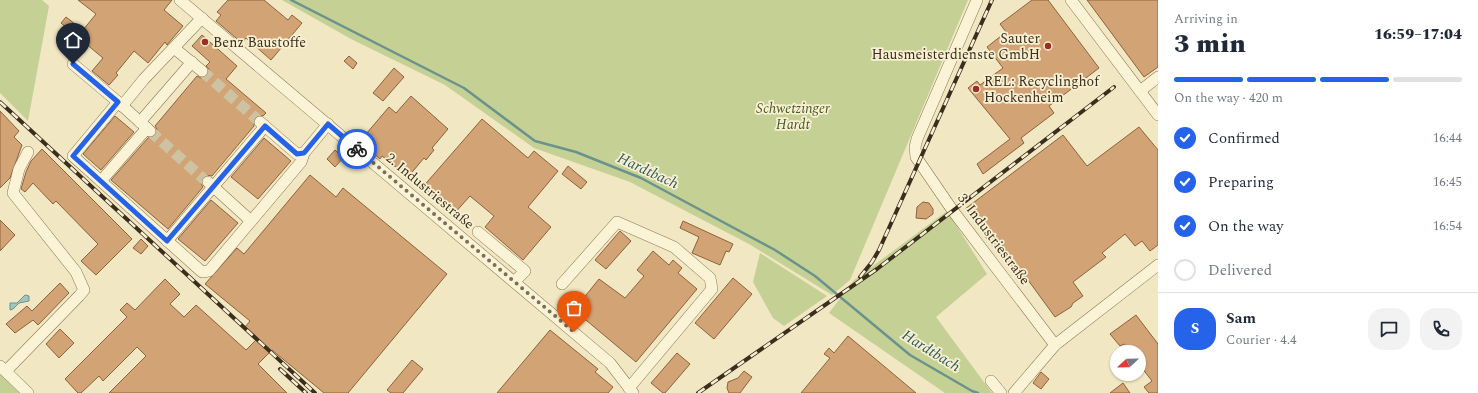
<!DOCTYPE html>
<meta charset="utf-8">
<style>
:root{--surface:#fff;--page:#f2f2f3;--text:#1f2937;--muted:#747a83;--line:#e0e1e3;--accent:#2563eb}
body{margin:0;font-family:Spectral,serif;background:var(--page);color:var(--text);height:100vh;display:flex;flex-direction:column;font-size:15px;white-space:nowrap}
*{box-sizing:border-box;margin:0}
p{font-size:13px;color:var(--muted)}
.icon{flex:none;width:22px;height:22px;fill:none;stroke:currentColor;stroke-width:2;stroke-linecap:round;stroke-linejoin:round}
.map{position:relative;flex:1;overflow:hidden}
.side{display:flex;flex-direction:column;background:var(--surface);width:320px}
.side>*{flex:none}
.needle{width:26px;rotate:248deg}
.fabs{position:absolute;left:1110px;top:345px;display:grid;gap:8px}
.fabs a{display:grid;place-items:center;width:36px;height:36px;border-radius:50%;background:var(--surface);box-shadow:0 1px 3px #0004;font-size:20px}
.pin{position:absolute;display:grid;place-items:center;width:34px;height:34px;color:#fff;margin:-41px -17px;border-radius:50% 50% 50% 0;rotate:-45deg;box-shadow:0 0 4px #0007}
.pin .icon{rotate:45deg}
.courier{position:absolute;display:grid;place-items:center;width:40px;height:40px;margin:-20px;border:3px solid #2563eb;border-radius:50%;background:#fff;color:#222;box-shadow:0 1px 5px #0007}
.headline em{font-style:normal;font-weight:800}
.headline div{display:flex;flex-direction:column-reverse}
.headline{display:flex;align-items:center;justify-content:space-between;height:68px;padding:0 16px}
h1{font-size:26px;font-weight:800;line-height:30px}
.bar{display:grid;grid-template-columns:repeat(4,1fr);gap:6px 4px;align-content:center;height:48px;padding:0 16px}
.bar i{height:5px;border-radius:3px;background:var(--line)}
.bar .on{background:var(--accent)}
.bar p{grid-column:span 4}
.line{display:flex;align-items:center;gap:10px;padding:0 16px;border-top:1px solid var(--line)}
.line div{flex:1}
.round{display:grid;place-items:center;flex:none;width:42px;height:42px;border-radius:16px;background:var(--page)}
ol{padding:0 16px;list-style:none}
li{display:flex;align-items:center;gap:12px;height:44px}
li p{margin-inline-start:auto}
li .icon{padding:4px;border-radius:50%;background:var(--accent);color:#fff;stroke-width:4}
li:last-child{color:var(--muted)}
li i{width:22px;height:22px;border:2px solid var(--line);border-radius:50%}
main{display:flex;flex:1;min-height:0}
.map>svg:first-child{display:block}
.green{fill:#c5d095}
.water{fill:#a5c4bd;stroke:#6b938c}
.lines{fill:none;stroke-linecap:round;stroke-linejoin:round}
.stream{stroke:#6b938c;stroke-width:2.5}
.building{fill:#d2a375;stroke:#8e623b}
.minor-tunnel{stroke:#cdc2a1;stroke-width:11;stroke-dasharray:11 5.5;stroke-linecap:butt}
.minor-casing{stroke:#8d7858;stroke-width:12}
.minor{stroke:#fbf3d6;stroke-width:11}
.rail-casing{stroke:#3b2e1d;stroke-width:4}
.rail{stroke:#f8f0d2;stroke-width:2.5;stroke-dasharray:8;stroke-linecap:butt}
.done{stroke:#7b6f57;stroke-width:4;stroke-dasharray:0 7.2}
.route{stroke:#2563eb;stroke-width:5}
.poi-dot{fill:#a02b23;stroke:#f8f0d2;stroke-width:1.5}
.labels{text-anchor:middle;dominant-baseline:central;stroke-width:3.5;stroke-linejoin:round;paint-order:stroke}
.poi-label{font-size:14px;fill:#3b2e1d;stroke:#f8f0d2;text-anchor:start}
.park-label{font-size:14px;font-style:italic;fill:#475922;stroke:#f8f0d2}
.street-label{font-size:14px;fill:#3b2e1d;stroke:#f8f0d2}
.water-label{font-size:15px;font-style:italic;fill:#2b5c5c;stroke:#f8f0d2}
</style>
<main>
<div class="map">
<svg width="1158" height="393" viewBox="0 0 1158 393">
<rect width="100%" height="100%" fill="#f1e7c2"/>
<g class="green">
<polygon points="0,0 42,0 49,6 28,121 0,93"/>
<polygon points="282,0 968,0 850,280 832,295 749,244 630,182 534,148 445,85 351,39"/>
<polygon points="947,211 987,274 936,317 992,393 945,393 829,313 854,280"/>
<polygon points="760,253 827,296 784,326 773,318 753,282"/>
<polygon points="0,374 19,393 0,393"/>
</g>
<polygon class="water" points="25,295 29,296 29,301 19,303 13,309 10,310 10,303 17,303"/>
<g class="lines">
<polyline class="stream" points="291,0 464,88 535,141 576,152 641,178 775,250 815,276 910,355 972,391 978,393"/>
</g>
<g class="building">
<polygon points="78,0 172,0 164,10 183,26 167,45 165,42 148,63 134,51 116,73 118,75 109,85 92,71 103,58 61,23 66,17 83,30 96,14"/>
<polygon points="228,0 264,0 288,20 292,15 302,23 271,60 246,38 242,43 216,21 221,15 217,12"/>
<polygon points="1032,0 1048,0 1099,68 1049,106 1054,113 1021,138 1024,143 983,174 977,164 1010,139 968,88 977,81 980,85 1003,68 987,47 1006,32 1000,24"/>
<polygon points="1087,0 1158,0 1158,67 1144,77"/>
<polygon points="202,35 237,66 226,79 266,113 263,116 258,115 254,118 254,126 212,176 206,175 203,178 201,184 203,187 168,229 111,180 148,138 155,135 157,129 155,126 197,76 201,78 208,75 209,69 206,66 210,62 192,46"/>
<polygon points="349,56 357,63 353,69 344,61"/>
<polygon points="394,68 404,77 383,101 373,93"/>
<polygon points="411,96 448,129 432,148 434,150 426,160 424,158 408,177 382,156 380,159 360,141 389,107 396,113"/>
<polygon points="0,111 19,131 14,137 22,145 10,178 0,188"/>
<polygon points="115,116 134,132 101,170 83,154"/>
<polygon points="482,119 528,158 534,151 558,171 528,207 551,227 523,260 485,227 494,216 470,196 452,216 421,189"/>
<polygon points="1139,127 1158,150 1158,245 1150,251 1142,241 1135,246 1125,234 1102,253 1106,257 1073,282 1083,296 1073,303 1071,307 1055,317 1028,280 1025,283 1006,258 1009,255 1000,242 993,247 965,209 1063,135 1087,166"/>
<polygon points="264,138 291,161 258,199 231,177"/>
<polygon points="42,149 132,239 96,275 81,261 98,244 56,201 53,204 33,183 25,192 21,189 26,172 31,161"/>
<polygon points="335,150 343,158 335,167 327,159"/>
<polygon points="568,166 587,182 581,189 562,174"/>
<polygon points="310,175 336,197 343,188 447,274 348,393 324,393 272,350 258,364 287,393 109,393 146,356 137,347 103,381 99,376 81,393 78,393 65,379 127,317 120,310 127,303 135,310 165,279 180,294 170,304 184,317 196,305 246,350 258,338 245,327 250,321 205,284 237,248 244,254"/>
<polygon points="211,200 238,223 205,261 178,239"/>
<polygon points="923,202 929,203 933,209 933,214 926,219 916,218 917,207"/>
<polygon points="0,220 15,235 0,251"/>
<polygon points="683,221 733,244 729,252 726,251 720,265 692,253 699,237 680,228"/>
<polygon points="620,231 631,241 606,269 595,260"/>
<polygon points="141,239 148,246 141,254 133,248"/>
<polygon points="653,251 669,265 673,260 682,268 678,273 697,289 636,362 574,310 599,279 625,298 644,276 637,270"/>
<polygon points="733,278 752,294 714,339 695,323"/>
<polygon points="60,283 69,293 38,325 33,320 15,333 6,324 27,306 32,311"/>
<polygon points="1136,315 1158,344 1158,393 1149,393 1144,387 1152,381 1139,364 1139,352 1130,352 1124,344 1120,346 1110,334"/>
<polygon points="60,329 74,343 59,358 46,344"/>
<polygon points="550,330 598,369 595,372 613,387 608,393 497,393"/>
<polygon points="848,336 916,393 801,393 830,358 824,354 829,348 834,353"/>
<polygon points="677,353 690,364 665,393 663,393 651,383"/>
<polygon points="412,360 423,369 403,393 391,393 387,390"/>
<polygon points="744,371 752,377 740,393 729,393 727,388 728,382 738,378"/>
<polygon points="1041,372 1049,379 1041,389 1033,383"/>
<polygon points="1123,383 1130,393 1110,393"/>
</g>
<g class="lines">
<g class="minor-tunnel">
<polyline points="202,71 259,121"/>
<polyline points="150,131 207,182"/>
</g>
<defs>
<g id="minor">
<polyline points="180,0 610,363 633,393"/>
<polyline points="977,0 917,139 915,147 916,157 953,211 1055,345"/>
<polyline points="1071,0 1158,115"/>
<polyline points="174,48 202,71"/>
<polyline points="73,64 118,102"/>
<polyline points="1140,91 1158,77"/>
<polyline points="122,106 144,79 202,18"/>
<polyline points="140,122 192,62"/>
<polyline points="260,122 297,154 304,153 328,124"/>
<polyline points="150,131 118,102 73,156 202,272 209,271 301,162 304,153"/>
<polyline points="101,181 147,128"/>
<polyline points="208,182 251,221"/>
<polyline points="478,232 525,271 514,282"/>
<polyline points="167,241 265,126"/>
<polyline points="562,284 617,222 674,247 710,278 712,289 629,388"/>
<polyline points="0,366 28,393"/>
<polyline points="6,371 79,296 84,290 76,272 13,193 19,169 28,152"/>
<polyline points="991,381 1001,393"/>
<polyline points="1014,393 1055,345 1158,265"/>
</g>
</defs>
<use href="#minor" class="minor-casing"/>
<use href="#minor" class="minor"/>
<defs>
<g id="rail">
<polyline points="0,102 315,393"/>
<polyline points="860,277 872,262 879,250 992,0"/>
<polyline points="280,369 306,393"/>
<polyline points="698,393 877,269 1114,87"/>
</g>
</defs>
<use href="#rail" class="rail-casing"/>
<use href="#rail" class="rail"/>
</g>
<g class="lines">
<polyline class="done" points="357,149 574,332"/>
<polyline class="route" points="73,64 118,102 73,156 167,241 265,126 297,154 304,153 328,124 357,149"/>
</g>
<g class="poi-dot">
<circle cx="205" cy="42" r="4"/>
<circle cx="1048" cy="46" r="4"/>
<circle cx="976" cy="89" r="4"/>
</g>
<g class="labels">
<g class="poi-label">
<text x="1040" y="38" text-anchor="end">Sauter<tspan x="1040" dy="16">Hausmeisterdienste GmbH</tspan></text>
<text x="213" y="42">Benz Baustoffe</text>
<text x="984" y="81">REL: Recyclinghof<tspan x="984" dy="16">Hockenheim</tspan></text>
</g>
<g class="park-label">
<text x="793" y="108">Schwetzinger<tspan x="793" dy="16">Hardt</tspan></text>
</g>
<g class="street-label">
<text transform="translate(430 191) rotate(40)">2. Industriestraße</text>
<text transform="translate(994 239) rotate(53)">3. Industriestraße</text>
</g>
<g class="water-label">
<text transform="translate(648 171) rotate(25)">Hardtbach</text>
<text transform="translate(931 351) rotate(32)">Hardtbach</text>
</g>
</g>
</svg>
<div class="fabs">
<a><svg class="needle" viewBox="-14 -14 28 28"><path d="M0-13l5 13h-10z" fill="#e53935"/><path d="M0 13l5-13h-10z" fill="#747a83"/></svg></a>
</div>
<div class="pin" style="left:574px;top:332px;background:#ea580c"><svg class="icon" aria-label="bag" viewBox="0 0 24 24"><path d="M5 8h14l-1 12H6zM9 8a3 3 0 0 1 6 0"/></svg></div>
<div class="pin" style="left:73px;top:64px;background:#1f2937"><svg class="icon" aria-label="home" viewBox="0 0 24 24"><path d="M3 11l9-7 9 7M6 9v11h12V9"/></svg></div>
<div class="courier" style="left:357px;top:149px"><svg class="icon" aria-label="bike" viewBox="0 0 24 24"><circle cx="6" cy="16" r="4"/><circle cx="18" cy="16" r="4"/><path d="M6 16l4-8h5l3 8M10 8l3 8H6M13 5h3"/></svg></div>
</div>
<section class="side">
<div class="headline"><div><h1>3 min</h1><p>Arriving in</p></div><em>16:59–17:04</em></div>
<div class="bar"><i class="on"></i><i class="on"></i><i class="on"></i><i></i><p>On the way · 420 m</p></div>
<ol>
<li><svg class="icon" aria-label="check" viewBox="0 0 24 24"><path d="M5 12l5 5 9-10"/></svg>Confirmed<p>16:44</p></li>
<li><svg class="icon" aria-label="check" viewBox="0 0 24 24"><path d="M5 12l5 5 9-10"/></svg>Preparing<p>16:45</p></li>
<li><svg class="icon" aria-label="check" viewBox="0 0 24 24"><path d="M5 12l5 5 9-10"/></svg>On the way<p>16:54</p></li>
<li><i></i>Delivered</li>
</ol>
<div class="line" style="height:72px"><b class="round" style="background:var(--accent);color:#fff">S</b><div><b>Sam</b><p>Courier · 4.4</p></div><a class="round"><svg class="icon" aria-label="chat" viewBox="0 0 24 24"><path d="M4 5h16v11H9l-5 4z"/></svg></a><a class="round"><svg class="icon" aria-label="phone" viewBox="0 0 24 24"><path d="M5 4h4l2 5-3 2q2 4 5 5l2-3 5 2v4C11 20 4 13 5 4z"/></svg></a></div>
</section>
</main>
